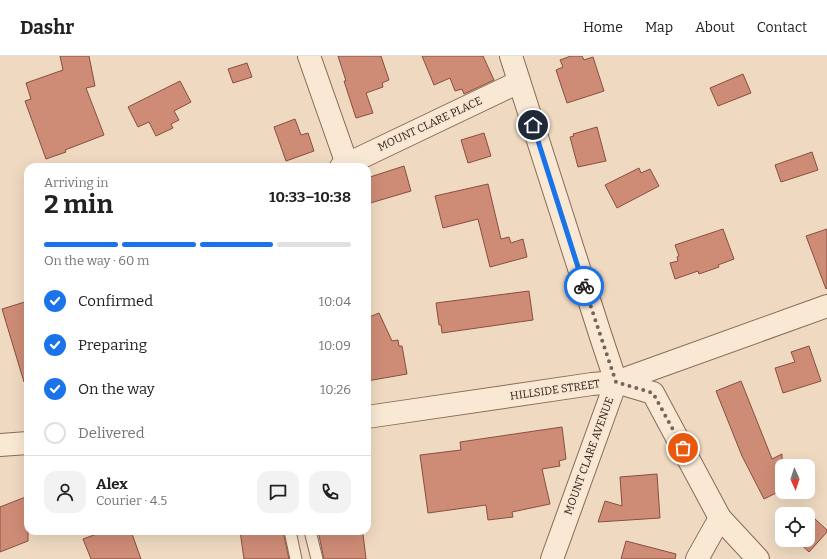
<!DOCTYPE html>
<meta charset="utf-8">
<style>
:root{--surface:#fff;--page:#f2f2f2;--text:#222;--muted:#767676;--line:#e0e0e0;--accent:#1a73e8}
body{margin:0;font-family:Bitter,serif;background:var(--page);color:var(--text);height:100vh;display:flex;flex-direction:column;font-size:15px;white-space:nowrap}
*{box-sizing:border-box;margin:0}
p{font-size:13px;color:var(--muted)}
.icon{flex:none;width:22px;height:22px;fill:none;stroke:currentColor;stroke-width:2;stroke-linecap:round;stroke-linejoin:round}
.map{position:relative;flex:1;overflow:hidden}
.side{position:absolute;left:24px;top:107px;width:347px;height:372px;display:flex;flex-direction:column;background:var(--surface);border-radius:12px;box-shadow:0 4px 16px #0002}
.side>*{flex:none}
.needle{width:26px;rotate:177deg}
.buttons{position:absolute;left:775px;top:403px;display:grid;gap:8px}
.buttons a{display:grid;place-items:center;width:40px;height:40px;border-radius:8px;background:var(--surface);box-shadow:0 4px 16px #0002;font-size:20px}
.pin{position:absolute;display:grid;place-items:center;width:34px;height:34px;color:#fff;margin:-17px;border:2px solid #fff;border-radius:50%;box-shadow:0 1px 4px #0007}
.courier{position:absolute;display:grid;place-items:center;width:40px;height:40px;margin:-20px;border:3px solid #1a73e8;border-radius:50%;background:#fff;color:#222;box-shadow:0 1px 5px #0007}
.summary em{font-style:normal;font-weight:700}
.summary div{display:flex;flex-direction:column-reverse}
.summary{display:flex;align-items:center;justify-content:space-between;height:68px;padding:0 20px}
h1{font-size:26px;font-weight:700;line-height:30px}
.bar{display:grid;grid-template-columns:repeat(4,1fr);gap:6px 4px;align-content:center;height:48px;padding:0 20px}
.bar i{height:5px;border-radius:3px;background:var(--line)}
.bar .current{background:var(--accent)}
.bar p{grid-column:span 4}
.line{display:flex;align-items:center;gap:10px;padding:0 20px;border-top:1px solid var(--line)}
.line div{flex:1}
.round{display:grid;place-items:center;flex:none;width:42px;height:42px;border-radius:12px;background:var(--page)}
ol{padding:0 20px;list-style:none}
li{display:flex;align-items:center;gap:12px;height:44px}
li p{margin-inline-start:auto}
li .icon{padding:4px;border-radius:50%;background:var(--accent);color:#fff;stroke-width:4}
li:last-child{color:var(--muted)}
li i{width:22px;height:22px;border:2px solid var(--line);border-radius:50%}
header{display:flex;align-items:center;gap:24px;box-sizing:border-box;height:56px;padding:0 20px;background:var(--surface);border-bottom:1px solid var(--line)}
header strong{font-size:19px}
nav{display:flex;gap:22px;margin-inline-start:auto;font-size:14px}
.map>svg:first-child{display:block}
.building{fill:#ce8c76;stroke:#884f3e}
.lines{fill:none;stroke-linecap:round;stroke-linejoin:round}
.lane-casing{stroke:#896a58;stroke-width:13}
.street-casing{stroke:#896a58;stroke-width:24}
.lane{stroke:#f9e8d4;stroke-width:11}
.street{stroke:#f9e8d4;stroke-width:22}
.done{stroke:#786456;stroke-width:4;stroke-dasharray:0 7.2}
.route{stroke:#1a73e8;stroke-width:5}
.labels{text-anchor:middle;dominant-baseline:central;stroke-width:3;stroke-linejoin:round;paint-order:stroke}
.street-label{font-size:11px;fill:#38251d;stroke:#f6e5d1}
</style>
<header>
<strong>Dashr</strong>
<nav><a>Home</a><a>Map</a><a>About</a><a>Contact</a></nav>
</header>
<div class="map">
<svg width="827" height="503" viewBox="0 0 827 503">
<rect width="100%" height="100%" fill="#efd9c1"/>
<g class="building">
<polygon points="60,0 89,0 95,30 86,32 104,79 65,94 66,96 46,103 25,45 31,43 26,27 63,14"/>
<polygon points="338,0 381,0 389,24 382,27 383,31 366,37 373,57 356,62 344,25 346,25"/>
<polygon points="422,0 483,0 494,24 464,38 462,33 455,35 450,22 434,29"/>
<polygon points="571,0 582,0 584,4 593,1 604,35 567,47 556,14 563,11 560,4"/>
<polygon points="247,7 252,21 233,27 228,13"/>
<polygon points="743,18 751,37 718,50 710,32"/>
<polygon points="180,25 191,46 174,55 179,64 171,68 173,72 156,80 149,66 138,71 128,51"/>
<polygon points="295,63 301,79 308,77 314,95 286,105 274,71"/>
<polygon points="597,71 606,105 578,111 570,81 574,80 573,78"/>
<polygon points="484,77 491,100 468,107 461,84"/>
<polygon points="812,96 818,114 781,126 775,109"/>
<polygon points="404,110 411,135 367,148 367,122"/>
<polygon points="639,112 641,117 650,113 659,130 617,152 605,129"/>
<polygon points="488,128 501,183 509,181 511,187 523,183 527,201 490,211 478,163 443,172 435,140"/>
<polygon points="723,173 734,203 718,209 719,211 699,218 698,215 675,223 670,207 678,205 677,201 679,200 675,189"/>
<polygon points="827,173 827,232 826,233 806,180"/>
<polygon points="529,235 533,264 442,277 441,269 439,269 436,247"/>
<polygon points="28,245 28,325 24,326 2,253"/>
<polygon points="379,257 392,285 398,284 399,290 402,290 407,318 367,325 367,262"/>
<polygon points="809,290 821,325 783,337 775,312 795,306 791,296"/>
<polygon points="741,325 772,403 782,398 782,434 764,443 742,400 716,335"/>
<polygon points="562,371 566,403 559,405 560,410 542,413 550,448 512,456 513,461 488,464 486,449 428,457 420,399 461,394 460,386"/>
<polygon points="657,418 660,462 598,466 605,445 622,450 620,421"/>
<polygon points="28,440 28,485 0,496 0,451"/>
<polygon points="802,451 827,474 827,476 809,496 796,484 808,484 808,458 795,458"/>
<polygon points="105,475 131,475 141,503 91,503 83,483"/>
<polygon points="240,475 283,475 289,503 244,503"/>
<polygon points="318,475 359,475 359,478 363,478 366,503 324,503"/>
<polygon points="626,485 676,498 675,503 621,503"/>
</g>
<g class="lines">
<defs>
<g id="lane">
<polyline points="290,475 296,503"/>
<polyline points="310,475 317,503"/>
</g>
<g id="street">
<polyline points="309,0 347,108"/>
<polyline points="511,0 601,281 616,326 552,503"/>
<polyline points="341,111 519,26"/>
<polyline points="616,326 653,337 720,462 697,503"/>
<polyline points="367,361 592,328 616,326 827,250"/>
<polyline points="0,389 28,387"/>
<polyline points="720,462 758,503"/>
</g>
</defs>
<use href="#lane" class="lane-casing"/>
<use href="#street" class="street-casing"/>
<use href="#lane" class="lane"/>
<use href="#street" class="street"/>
</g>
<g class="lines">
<polyline class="done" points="584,230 616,326 653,337 683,392"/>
<polyline class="route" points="533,69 584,230"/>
</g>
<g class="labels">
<g class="street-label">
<text transform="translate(430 68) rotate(-25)">MOUNT CLARE PLACE</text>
<text transform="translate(555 334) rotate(-8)">HILLSIDE STREET</text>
<text transform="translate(589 400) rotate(-70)">MOUNT CLARE AVENUE</text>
</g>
</g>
</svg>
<div class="buttons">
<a><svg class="needle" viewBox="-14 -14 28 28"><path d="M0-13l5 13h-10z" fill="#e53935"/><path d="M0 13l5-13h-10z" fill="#767676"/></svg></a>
<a><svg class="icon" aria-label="locate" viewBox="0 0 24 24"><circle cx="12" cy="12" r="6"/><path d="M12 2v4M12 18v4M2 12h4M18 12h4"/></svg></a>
</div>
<div class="pin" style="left:683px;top:392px;background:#ea580c"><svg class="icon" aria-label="bag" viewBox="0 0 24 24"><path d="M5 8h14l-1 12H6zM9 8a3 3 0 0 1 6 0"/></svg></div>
<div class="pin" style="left:533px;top:69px;background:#1f2937"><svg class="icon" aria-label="home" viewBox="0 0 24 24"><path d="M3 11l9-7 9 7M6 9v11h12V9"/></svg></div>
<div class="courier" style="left:584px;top:230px"><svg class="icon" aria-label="bike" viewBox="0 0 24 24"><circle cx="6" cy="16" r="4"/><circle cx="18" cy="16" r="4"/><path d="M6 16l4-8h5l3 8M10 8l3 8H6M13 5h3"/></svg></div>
<section class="side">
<div class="summary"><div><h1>2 min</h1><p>Arriving in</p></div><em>10:33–10:38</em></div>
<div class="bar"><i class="current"></i><i class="current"></i><i class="current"></i><i></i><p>On the way · 60 m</p></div>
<ol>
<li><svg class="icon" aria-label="check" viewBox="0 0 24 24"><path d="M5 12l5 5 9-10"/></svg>Confirmed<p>10:04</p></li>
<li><svg class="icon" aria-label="check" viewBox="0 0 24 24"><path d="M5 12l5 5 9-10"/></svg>Preparing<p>10:09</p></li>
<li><svg class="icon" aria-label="check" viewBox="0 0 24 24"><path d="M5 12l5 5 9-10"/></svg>On the way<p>10:26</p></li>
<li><i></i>Delivered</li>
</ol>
<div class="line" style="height:72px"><a class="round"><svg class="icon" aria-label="person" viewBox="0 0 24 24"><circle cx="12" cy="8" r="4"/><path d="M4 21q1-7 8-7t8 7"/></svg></a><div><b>Alex</b><p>Courier · 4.5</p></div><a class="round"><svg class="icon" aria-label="chat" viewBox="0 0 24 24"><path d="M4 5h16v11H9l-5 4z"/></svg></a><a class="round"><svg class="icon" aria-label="phone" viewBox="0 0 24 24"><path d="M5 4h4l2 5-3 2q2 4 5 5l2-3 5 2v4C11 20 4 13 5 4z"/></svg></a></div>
</section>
</div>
